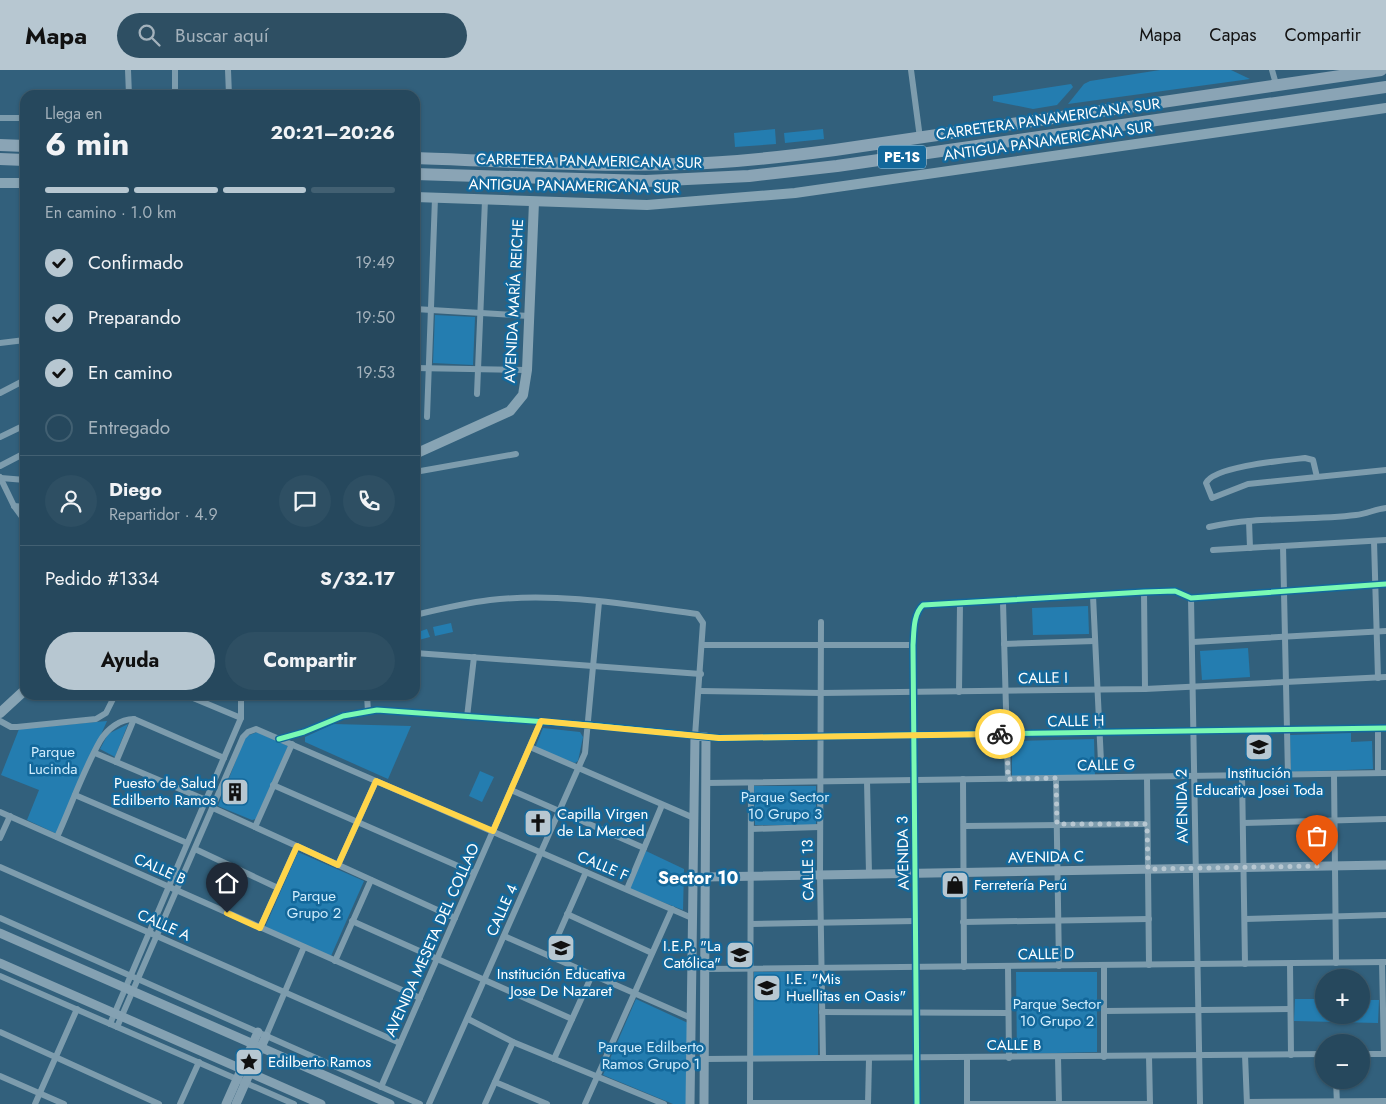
<!DOCTYPE html>
<html lang="es">
<meta charset="utf-8">
<style>
:root{--surface:#26485d;--page:#2e4f63;--text:#f1f3f6;--muted:#a4b2bc;--line:#426072;--accent:#b7c7d1}
body{margin:0;font-family:Jost,sans-serif;background:var(--page);color:var(--text);height:100vh;display:flex;flex-direction:column;font-size:19px;white-space:nowrap}
*{box-sizing:border-box;margin:0}
p{font-size:16px;color:var(--muted)}
.icon{flex:none;width:28px;height:28px;fill:none;stroke:currentColor;stroke-width:2;stroke-linecap:round;stroke-linejoin:round}
.map{position:relative;flex:1;overflow:hidden}
.panel{position:absolute;left:20px;top:20px;width:400px;height:610px;display:flex;flex-direction:column;background:var(--surface);border-radius:15px;box-shadow:0 1px 4px #0004,0 0 0 1px var(--line)}
.panel>*{flex:none}
.buttons{position:absolute;left:1315px;top:899px;display:grid;gap:10px}
.buttons a{display:grid;place-items:center;width:55px;height:55px;border-radius:50%;background:var(--surface);box-shadow:0 1px 4px #0004,0 0 0 1px var(--line);font-size:25px}
.pin{position:absolute;display:grid;place-items:center;width:42px;height:42px;color:#fff;margin:-51px -21px;border-radius:50% 50% 50% 0;rotate:-45deg;box-shadow:0 0 5px #0007}
.pin .icon{rotate:45deg}
.courier{position:absolute;display:grid;place-items:center;width:50px;height:50px;margin:-25px;border:4px solid #ffd54a;border-radius:50%;background:#fff;color:#222;box-shadow:0 1px 6px #0007}
.head em{font-style:normal;font-weight:700}
.head div{display:flex;flex-direction:column-reverse}
.head{display:flex;align-items:center;justify-content:space-between;height:85px;padding:0 25px}
h1{font-size:32px;font-weight:700;line-height:38px}
.bar{display:grid;grid-template-columns:repeat(4,1fr);gap:8px 5px;align-content:center;height:60px;padding:0 25px}
.bar i{height:6px;border-radius:4px;background:var(--line)}
.bar .on{background:var(--accent)}
.bar p{grid-column:span 4}
.line{display:flex;align-items:center;gap:12px;padding:0 25px;border-top:1px solid var(--line)}
.line div{flex:1}
.round{display:grid;place-items:center;flex:none;width:52px;height:52px;border-radius:26px;background:var(--page)}
ol{padding:0 25px;list-style:none}
li{display:flex;align-items:center;gap:15px;height:55px}
li p{margin-inline-start:auto}
li .icon{padding:5px;border-radius:50%;background:var(--accent);color:#111;stroke-width:4}
li:last-child{color:var(--muted)}
li i{width:28px;height:28px;border:2px solid var(--line);border-radius:50%}
.cta{display:flex;gap:10px;margin-top:auto;padding:10px 25px}
.cta a{flex:1;height:58px;border-radius:30px;background:var(--accent);color:#111;font-size:20px;font-weight:700;line-height:58px;text-align:center}
.cta a+a{background:var(--page);color:var(--text)}
header{display:flex;align-items:center;gap:30px;box-sizing:border-box;height:70px;padding:0 25px;background:var(--accent);color:#111}
header strong{font-size:24px}
nav{display:flex;gap:28px;margin-inline-start:auto;font-size:18px}
.search{width:350px;height:45px;background:var(--page);display:flex;align-items:center;gap:12px;box-sizing:border-box;padding:0 18px;border-radius:28px;color:var(--muted);font-size:19px}
.map>svg:first-child{display:block}
.green{fill:#247db0}
.lines{fill:none;stroke-linecap:round;stroke-linejoin:round}
.street{stroke:#7d9cad;stroke-width:6}
.secondary{stroke:#84a1b2;stroke-width:9}
.primary{stroke:#87a4b4;stroke-width:10}
.highway{stroke:#8aa4b5;stroke-width:12}
.cycleway-casing{stroke:#13689b;stroke-width:8}
.cycleway{stroke:#7af9b4;stroke-width:5}
.done{stroke:#b7c7d1;stroke-width:5;stroke-dasharray:0 9}
.route{stroke:#ffd54a;stroke-width:6}
.labels{text-anchor:middle;dominant-baseline:central;stroke-width:5;stroke-linejoin:round;paint-order:stroke}
.shield{fill:#13689b;stroke:#b8d2e1;stroke-width:1}
.shield-label{font-size:14px;font-weight:bold;fill:#fff}
.street-label{font-size:15px;fill:#fff;stroke:#13689b}
.park-label{font-size:15px;fill:#d0edfd;stroke:#13689b}
.poi-label{font-size:15px;fill:#fff;stroke:#13689b;text-anchor:start}
.quarter-label{font-size:18px;font-weight:bold;fill:#fff;stroke:#13689b}
</style>
<header>
<strong>Mapa</strong>
<div class="search"><svg class="icon" aria-label="search" viewBox="0 0 24 24"><circle cx="10" cy="10" r="6"/><path d="M15 15l6 6"/></svg>Buscar aquí</div>
<nav><a>Mapa</a><a>Capas</a><a>Compartir</a></nav>
</header>
<div class="map">
<svg width="1386" height="1034" viewBox="0 0 1386 1034">
<rect width="100%" height="100%" fill="#32607c"/>
<g class="green">
<polygon points="1160,0 1231,0 1250,9 1068,34 1084,14 1090,11"/>
<polygon points="1071,14 1073,17 1057,35 1033,39 993,31 993,26"/>
<polygon points="775,59 776,74 735,77 734,63"/>
<polygon points="823,59 824,69 785,73 784,63"/>
<polygon points="435,245 475,247 473,295 433,293"/>
<polygon points="1088,536 1089,564 1033,565 1032,538"/>
<polygon points="451,553 453,562 435,566 433,557"/>
<polygon points="427,559 430,567 415,571 415,563"/>
<polygon points="1248,578 1250,607 1202,610 1200,581"/>
<polygon points="107,651 57,764 27,750 39,720 1,705 19,659"/>
<polygon points="128,654 115,687 100,679 108,664"/>
<polygon points="333,654 411,656 388,709 305,672 305,667"/>
<polygon points="543,658 580,662 583,667 578,691 575,693 535,678"/>
<polygon points="257,662 288,676 256,749 252,750 218,736 244,670 247,666"/>
<polygon points="1351,663 1351,672 1372,671 1373,699 1291,702 1290,665"/>
<polygon points="1094,669 1095,705 1012,706 1012,671"/>
<polygon points="480,701 494,707 482,732 469,726"/>
<polygon points="754,716 816,716 816,755 755,755"/>
<polygon points="646,781 684,799 683,840 629,819"/>
<polygon points="298,782 364,811 331,886 265,857"/>
<polygon points="818,901 818,988 753,987 754,902"/>
<polygon points="1016,902 1097,902 1097,982 1017,984"/>
<polygon points="636,929 688,953 686,1034 673,1034 603,1005"/>
<polygon points="1295,929 1324,929 1324,945 1361,945 1361,930 1379,930 1378,953 1294,951"/>
</g>
<g class="lines">
<g class="street">
<polyline points="128,0 129,25"/>
<polyline points="175,0 175,25"/>
<polyline points="228,0 229,25"/>
<polyline points="911,0 920,68"/>
<polyline points="1272,0 1276,14"/>
<polyline points="0,48 25,48"/>
<polyline points="415,239 529,246"/>
<polyline points="0,273 25,270"/>
<polyline points="415,298 527,300"/>
<polyline points="0,323 25,310"/>
<polyline points="477,324 485,130"/>
<polyline points="427,347 435,128"/>
<polyline points="0,367 25,355"/>
<polyline points="0,396 25,383"/>
<polyline points="415,402 516,384"/>
<polyline points="0,407 14,436 25,451"/>
<path d="M 1317,407 L 1313,390 L 1305,388 C 1287,390 1214,396 1206,413 L 1212,428 L 1248,414 L 1386,400"/>
<polyline points="1,408 25,410"/>
<polyline points="14,436 25,437"/>
<polyline points="1249,451 1250,478"/>
<path d="M 1209,457 C 1257,446 1307,451 1356,445 C 1366,444 1376,439 1386,438"/>
<polyline points="1374,471 1378,608"/>
<polyline points="1283,476 1288,705"/>
<polyline points="1213,480 1386,470"/>
<polyline points="1144,522 1145,619"/>
<polyline points="1093,526 1101,692"/>
<polyline points="1191,528 1200,1034"/>
<polyline points="1003,532 1008,709"/>
<polyline points="821,552 820,805 823,988"/>
<polyline points="1193,572 1386,561"/>
<polyline points="1004,574 1095,571"/>
<polyline points="702,575 913,575"/>
<polyline points="415,583 701,604"/>
<polyline points="700,621 821,623 1145,619 1386,607"/>
<polyline points="959,622 960,534"/>
<polyline points="186,625 241,648"/>
<polyline points="367,625 368,642"/>
<polyline points="467,647 474,587"/>
<polyline points="0,651 11,657 17,657 96,649 106,643 115,625"/>
<polyline points="706,667 821,667 1386,658"/>
<path d="M 279,669 L 304,662 L 343,646 L 377,640 L 589,655 L 695,666 L 703,553 L 697,544 C 630,535 559,522 490,530 C 465,533 440,539 415,545"/>
<polyline points="530,677 694,748"/>
<polyline points="95,683 206,730"/>
<polyline points="116,692 134,649"/>
<polyline points="1378,703 1378,658"/>
<polyline points="1334,704 1336,893"/>
<polyline points="1242,705 1245,894"/>
<polyline points="1147,707 1149,895"/>
<polyline points="1056,708 1059,896"/>
<polyline points="963,709 964,897"/>
<polyline points="867,711 869,804"/>
<polyline points="706,713 1386,703"/>
<polyline points="273,715 474,803"/>
<polyline points="511,720 644,778"/>
<polyline points="75,725 187,773"/>
<polyline points="213,738 455,848"/>
<polyline points="0,742 420,928"/>
<polyline points="1243,753 1386,749"/>
<polyline points="964,756 1147,754"/>
<polyline points="255,757 292,674"/>
<polyline points="751,759 820,757"/>
<path d="M 57,767 C 71,736 83,701 100,671 C 107,659 120,649 134,649 L 224,688"/>
<polyline points="0,768 10,746"/>
<polyline points="195,779 278,818"/>
<polyline points="338,795 376,711"/>
<polyline points="0,797 400,973"/>
<polyline points="627,819 662,735"/>
<polyline points="567,844 652,883"/>
<polyline points="0,848 420,1034"/>
<polyline points="1245,849 1386,845"/>
<polyline points="352,851 572,949"/>
<polyline points="963,852 1149,849"/>
<polyline points="751,854 916,851"/>
<polyline points="260,858 297,776"/>
<polyline points="504,866 691,948"/>
<polyline points="549,886 586,802"/>
<polyline points="335,891 371,810"/>
<polyline points="1382,892 1384,984"/>
<polyline points="1290,894 1291,985"/>
<polyline points="1104,896 1104,987"/>
<polyline points="1008,897 1009,988"/>
<polyline points="706,899 1386,892"/>
<polyline points="0,906 294,1034"/>
<polyline points="1104,941 1290,939"/>
<polyline points="822,942 1008,943"/>
<polyline points="468,949 513,972 664,1034"/>
<polyline points="110,954 241,648 241,625"/>
<polyline points="117,957 243,667 248,662 256,659 692,848"/>
<polyline points="0,962 159,1034"/>
<polyline points="266,966 304,877"/>
<polyline points="1361,984 1386,984"/>
<polyline points="1245,985 1247,1034"/>
<polyline points="1149,986 1150,1034"/>
<polyline points="1058,987 1059,1034"/>
<polyline points="554,989 592,905"/>
<polyline points="705,989 1324,984"/>
<polyline points="0,1006 64,1034"/>
<polyline points="1336,1010 1337,1034"/>
<polyline points="495,1012 547,1034"/>
<polyline points="381,1017 541,651"/>
<polyline points="1247,1032 1386,1031"/>
<polyline points="750,1033 868,1033"/>
<polyline points="35,1034 77,939"/>
<polyline points="180,1034 199,992"/>
<polyline points="429,1034 585,683 599,532"/>
<polyline points="485,1034 513,972"/>
<polyline points="585,1034 672,839"/>
<polyline points="750,1034 751,713"/>
<polyline points="868,1034 869,989"/>
<path d="M 917,1034 L 913,575 C 914,562 913,544 923,535 L 1144,522 L 1175,521 L 1191,528 L 1386,514"/>
<polyline points="967,1034 1150,1034"/>
<polyline points="967,1034 967,988"/>
</g>
<g class="secondary">
<polyline points="706,807 1386,795"/>
<polyline points="0,863 390,1034"/>
<polyline points="0,893 321,1034"/>
<polyline points="226,1034 258,962"/>
<polyline points="236,1034 266,966"/>
<polyline points="690,1034 695,666 706,667 704,1034"/>
</g>
<g class="primary">
<polyline points="0,113 25,113"/>
<polyline points="415,127 647,135 795,123 1386,38"/>
<polyline points="415,384 510,341 523,325 527,300 534,132"/>
<polyline points="0,643 25,620"/>
</g>
<g class="highway">
<polyline points="0,75 25,76"/>
<path d="M 415,88 C 503,91 592,97 680,94 C 732,93 783,87 835,80 L 1381,0"/>
<polyline points="0,89 25,90"/>
<polyline points="415,104 646,111 749,106 837,96 1386,17"/>
</g>
<defs>
<g id="cycleway">
<polyline points="279,669 304,662 343,646 377,640 589,655 719,668 1386,658"/>
<path d="M 917,1034 L 913,575 C 914,562 913,544 923,535 L 1144,522 L 1175,521 L 1191,528 L 1386,514"/>
</g>
</defs>
<use href="#cycleway" class="cycleway-casing"/>
<use href="#cycleway" class="cycleway"/>
</g>
<g class="lines">
<polyline class="done" points="1000,664 1007,664 1008,709 1056,708 1057,754 1147,754 1148,799 1317,796"/>
<polyline class="route" points="227,843 260,858 297,776 338,795 376,711 493,761 541,651 719,668 1000,664"/>
</g>
<defs>
<symbol id="school-square" viewBox="-11 -11 22 22"><rect x="-9" y="-9" width="18" height="18" rx="4" fill="#b7c7d1" stroke="#13689b"/><path d="M0-5L7-2L0 1L-7-2ZM-4 1L0 2.5L4 1V4Q0 6-4 4Z" fill="#111"/></symbol>
<symbol id="building-square" viewBox="-11 -11 22 22"><rect x="-9" y="-9" width="18" height="18" rx="4" fill="#b7c7d1" stroke="#13689b"/><path d="M-4-6H4V6H1V3H-1V6H-4ZM-2.5-4.3h1.7v1.8h-1.7ZM.8-4.3h1.7v1.8H.8ZM-2.5-1h1.7V.8h-1.7ZM.8-1h1.7V.8H.8Z" fill="#111"/></symbol>
<symbol id="church-square" viewBox="-11 -11 22 22"><rect x="-9" y="-9" width="18" height="18" rx="4" fill="#b7c7d1" stroke="#13689b"/><path d="M-1.2-6h2.4v3.5h3.3v2.4h-3.3V6h-2.4V-.1h-3.3v-2.4h3.3Z" fill="#111"/></symbol>
<symbol id="shop-square" viewBox="-11 -11 22 22"><rect x="-9" y="-9" width="18" height="18" rx="4" fill="#b7c7d1" stroke="#13689b"/><path d="M-5-2.5h2.3a2.7 3.5 0 0 1 5.4 0H5L5.5 6h-11ZM-1.5-2.5h3a1.5 2.3 0 0 0-3 0Z" fill="#111"/></symbol>
<symbol id="sight-square" viewBox="-11 -11 22 22"><rect x="-9" y="-9" width="18" height="18" rx="4" fill="#b7c7d1" stroke="#13689b"/><path d="M0-6L1.8-2.2L6-1.7L2.9 1.2L3.7 5.4L0 3.3L-3.7 5.4L-2.9 1.2L-6-1.7L-1.8-2.2Z" fill="#111"/></symbol>
</defs>
<g fill-rule="evenodd">
<use href="#school-square" x="1243" y="661" width="32" height="32"/>
<use href="#building-square" x="219" y="706" width="32" height="32"/>
<use href="#church-square" x="522" y="737" width="32" height="32"/>
<use href="#shop-square" x="939" y="799" width="32" height="32"/>
<use href="#school-square" x="545" y="862" width="32" height="32"/>
<use href="#school-square" x="724" y="869" width="32" height="32"/>
<use href="#school-square" x="751" y="902" width="32" height="32"/>
<use href="#sight-square" x="233" y="976" width="32" height="32"/>
</g>
<g class="labels">
<rect class="shield" x="878" y="75.5" width="48" height="23" rx="4"/>
<g class="shield-label">
<text x="902" y="87">PE-1S</text>
</g>
<g class="street-label">
<text transform="translate(1048 49) rotate(-8)">CARRETERA PANAMERICANA SUR</text>
<text transform="translate(1048 71) rotate(-8)">ANTIGUA PANAMERICANA SUR</text>
<text transform="translate(589 91) rotate(1)">CARRETERA PANAMERICANA SUR</text>
<text transform="translate(574 116) rotate(1)">ANTIGUA PANAMERICANA SUR</text>
<text transform="translate(514 231) rotate(-87)">AVENIDA MARÍA REICHE</text>
<text transform="translate(1043 608) rotate(-1)">CALLE I</text>
<text transform="translate(1076 651) rotate(-1)">CALLE H</text>
<text transform="translate(1106 695) rotate(-1)">CALLE G</text>
<text transform="translate(1182 736) rotate(-91)">AVENIDA 2</text>
<text transform="translate(903 783) rotate(-91)">AVENIDA 3</text>
<text transform="translate(1046 787) rotate(-1)">AVENIDA C</text>
<text transform="translate(603 796) rotate(23)">CALLE F</text>
<text transform="translate(160 799) rotate(24)">CALLE B</text>
<text transform="translate(808 800) rotate(-91)">CALLE 13</text>
<text transform="translate(502 840) rotate(-66)">CALLE 4</text>
<text transform="translate(164 855) rotate(24)">CALLE A</text>
<text transform="translate(432 870) rotate(-66)">AVENIDA MESETA DEL COLLAO</text>
<text transform="translate(1046 884) rotate(-1)">CALLE D</text>
<text x="1014" y="975">CALLE B</text>
</g>
<g class="park-label">
<text x="53" y="682">Parque<tspan x="53" dy="17">Lucinda</tspan></text>
<text x="785" y="727">Parque Sector<tspan x="785" dy="17">10 Grupo 3</tspan></text>
<text x="314" y="826">Parque<tspan x="314" dy="17">Grupo 2</tspan></text>
<text x="1057" y="934">Parque Sector<tspan x="1057" dy="17">10 Grupo 2</tspan></text>
<text x="651" y="977">Parque Edilberto<tspan x="651" dy="17">Ramos Grupo 1</tspan></text>
</g>
<g class="poi-label">
<text x="1259" y="703" text-anchor="middle">Institución<tspan x="1259" dy="17">Educativa Josei Toda</tspan></text>
<text x="216" y="713" text-anchor="end">Puesto de Salud<tspan x="216" dy="17">Edilberto Ramos</tspan></text>
<text x="557" y="744">Capilla Virgen<tspan x="557" dy="17">de La Merced</tspan></text>
<text x="974" y="815">Ferretería Perú</text>
<text x="721" y="876" text-anchor="end">I.E.P. "La<tspan x="721" dy="17">Católica"</tspan></text>
<text x="561" y="904" text-anchor="middle">Institución Educativa<tspan x="561" dy="17">Jose De Nazaret</tspan></text>
<text x="786" y="909">I.E. "Mis<tspan x="786" dy="17">Huellitas en Oasis"</tspan></text>
<text x="268" y="992">Edilberto Ramos</text>
</g>
<g class="quarter-label">
<text x="698" y="808">Sector 10</text>
</g>
</g>
</svg>
<div class="buttons">
<a>+</a>
<a>−</a>
</div>
<div class="pin" style="left:1317px;top:796px;background:#ea580c"><svg class="icon" aria-label="bag" viewBox="0 0 24 24"><path d="M5 8h14l-1 12H6zM9 8a3 3 0 0 1 6 0"/></svg></div>
<div class="pin" style="left:227px;top:843px;background:#1f2937"><svg class="icon" aria-label="home" viewBox="0 0 24 24"><path d="M3 11l9-7 9 7M6 9v11h12V9"/></svg></div>
<div class="courier" style="left:1000px;top:664px"><svg class="icon" aria-label="bike" viewBox="0 0 24 24"><circle cx="6" cy="16" r="4"/><circle cx="18" cy="16" r="4"/><path d="M6 16l4-8h5l3 8M10 8l3 8H6M13 5h3"/></svg></div>
<section class="panel">
<div class="head"><div><h1>6 min</h1><p>Llega en</p></div><em>20:21–20:26</em></div>
<div class="bar"><i class="on"></i><i class="on"></i><i class="on"></i><i></i><p>En camino · 1.0 km</p></div>
<ol>
<li><svg class="icon" aria-label="check" viewBox="0 0 24 24"><path d="M5 12l5 5 9-10"/></svg>Confirmado<p>19:49</p></li>
<li><svg class="icon" aria-label="check" viewBox="0 0 24 24"><path d="M5 12l5 5 9-10"/></svg>Preparando<p>19:50</p></li>
<li><svg class="icon" aria-label="check" viewBox="0 0 24 24"><path d="M5 12l5 5 9-10"/></svg>En camino<p>19:53</p></li>
<li><i></i>Entregado</li>
</ol>
<div class="line" style="height:90px"><a class="round"><svg class="icon" aria-label="person" viewBox="0 0 24 24"><circle cx="12" cy="8" r="4"/><path d="M4 21q1-7 8-7t8 7"/></svg></a><div><b>Diego</b><p>Repartidor · 4.9</p></div><a class="round"><svg class="icon" aria-label="chat" viewBox="0 0 24 24"><path d="M4 5h16v11H9l-5 4z"/></svg></a><a class="round"><svg class="icon" aria-label="phone" viewBox="0 0 24 24"><path d="M5 4h4l2 5-3 2q2 4 5 5l2-3 5 2v4C11 20 4 13 5 4z"/></svg></a></div>
<div class="line" style="height:65px"><div>Pedido #1334</div><b>S/32.17</b></div>
<div class="cta"><a>Ayuda</a><a>Compartir</a></div>
</section>
</div>
